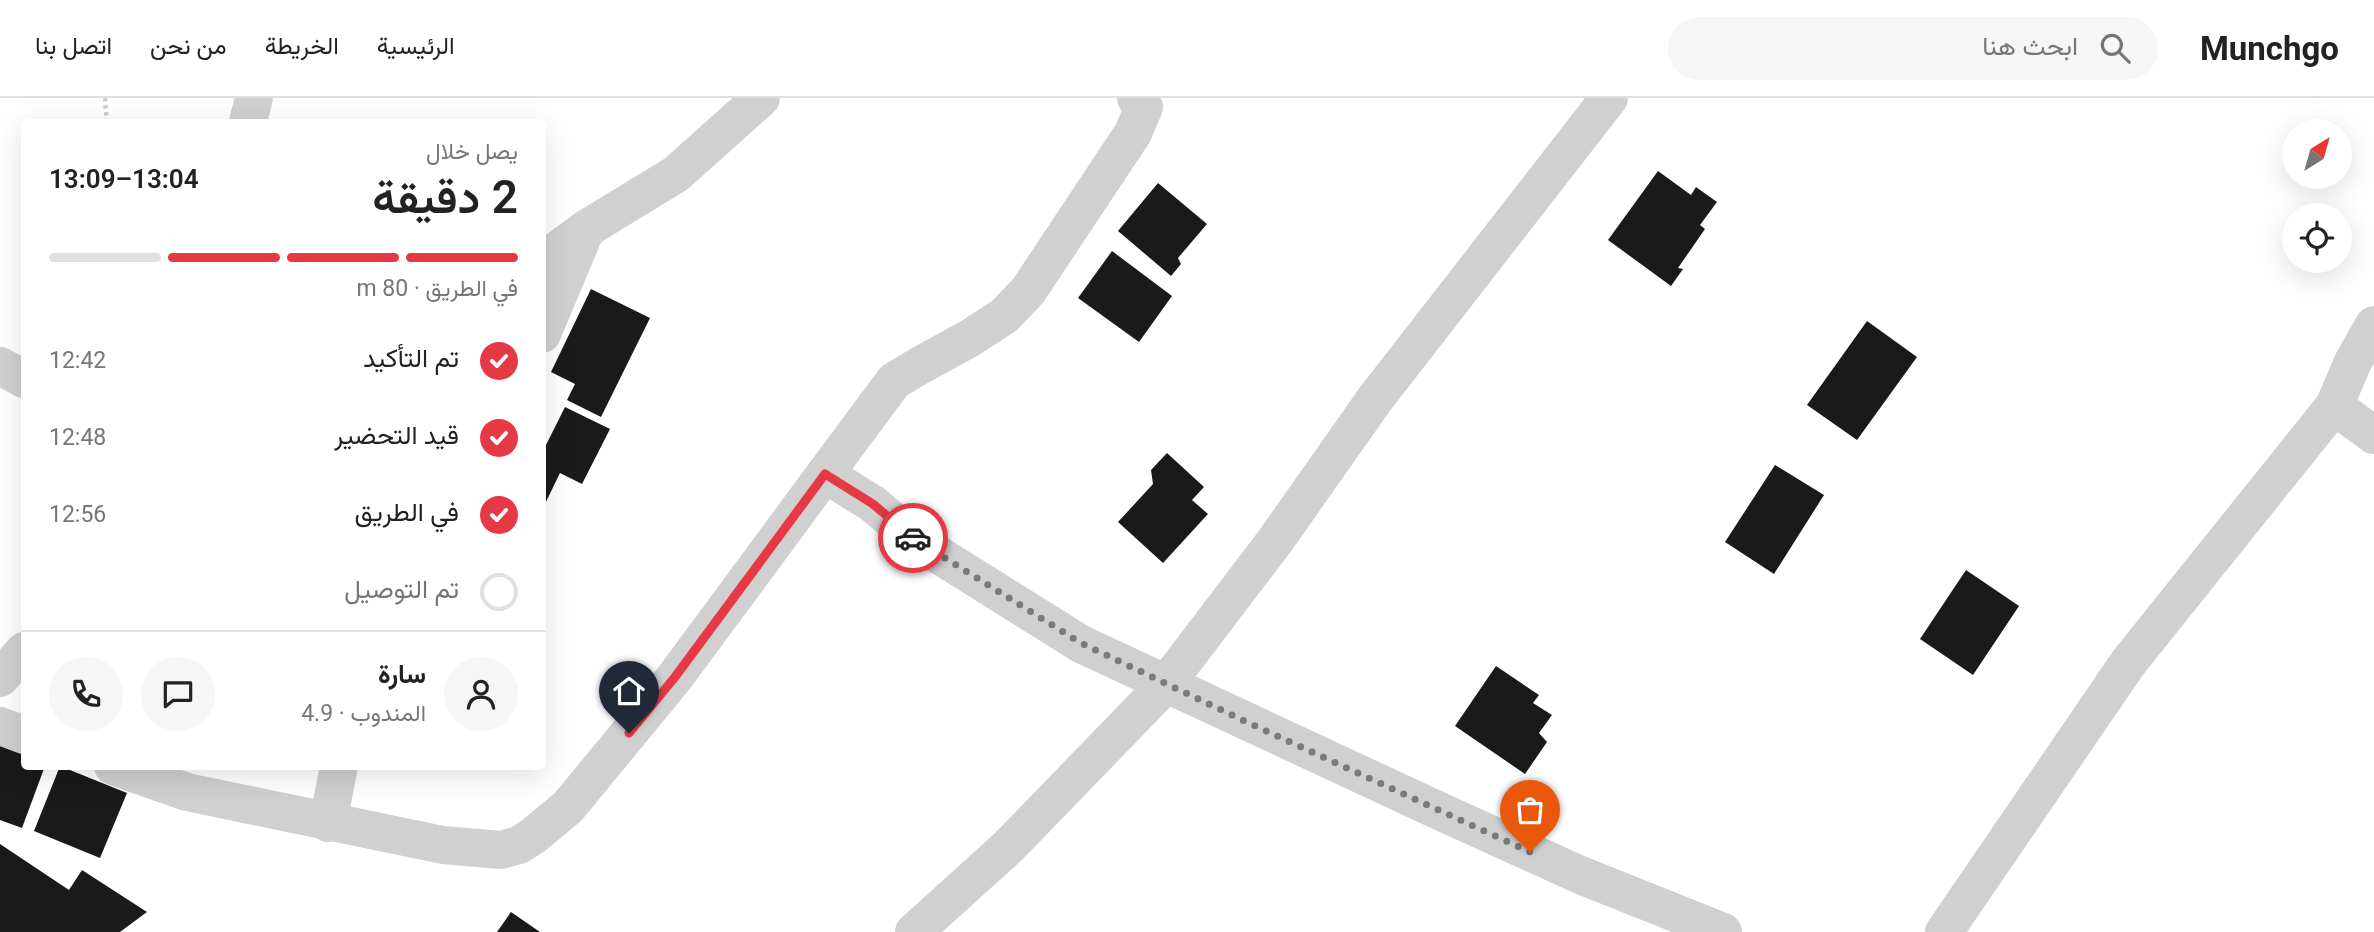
<!DOCTYPE html>
<html lang="ar">
<meta charset="utf-8">
<style>
:root{--surface:#fff;--page:#f6f6f6;--text:#222;--muted:#767676;--line:#e0e0e0;--accent:#e63946}
body{margin:0;font-family:Roboto,Vazirmatn,sans-serif;background:var(--page);color:var(--text);direction:rtl;height:100vh;display:flex;flex-direction:column;font-size:26px;white-space:nowrap}
*{box-sizing:border-box;margin:0}
p{font-size:23px;color:var(--muted)}
.icon{flex:none;width:38px;height:38px;fill:none;stroke:currentColor;stroke-width:2;stroke-linecap:round;stroke-linejoin:round}
.map{position:relative;flex:1;overflow:hidden;direction:ltr}
.details{position:absolute;left:21px;top:21px;width:525px;height:651px;display:flex;flex-direction:column;background:var(--surface);border-radius:7px;box-shadow:0 7px 28px #0002;direction:rtl}
.details>*{flex:none}
.needle{width:46px;rotate:37deg}
.controls{position:absolute;left:2282px;top:21px;display:grid;gap:14px}
.controls a{display:grid;place-items:center;width:70px;height:70px;border-radius:50%;background:var(--surface);box-shadow:0 7px 28px #0002;font-size:35px}
.pin{position:absolute;display:grid;place-items:center;width:60px;height:60px;color:#fff;margin:-72px -30px;border-radius:50% 50% 50% 0;rotate:-45deg;box-shadow:0 0 7px #0007}
.pin .icon{rotate:45deg}
.courier{position:absolute;display:grid;place-items:center;width:70px;height:70px;margin:-35px;border:5px solid #e63946;border-radius:50%;background:#fff;color:#222;box-shadow:0 2px 9px #0007}
.head em{font-style:normal;font-weight:600}
.head div{display:flex;flex-direction:column-reverse}
.head{display:flex;align-items:center;justify-content:space-between;height:119px;padding:0 28px}
h1{font-size:46px;font-weight:600;line-height:52px}
.bar{display:grid;grid-template-columns:repeat(4,1fr);gap:10px 7px;align-content:center;height:84px;padding:0 28px}
.bar i{height:9px;border-radius:5px;background:var(--line)}
.bar .selected{background:var(--accent)}
.bar p{grid-column:span 4}
.line{display:flex;align-items:center;gap:18px;padding:0 28px;border-top:2px solid var(--line)}
.line div{flex:1}
.round{display:grid;place-items:center;flex:none;width:74px;height:74px;border-radius:37px;background:var(--page)}
ol{padding:0 28px;list-style:none}
li{display:flex;align-items:center;gap:21px;height:77px}
li p{margin-inline-start:auto}
li .icon{padding:7px;border-radius:50%;background:var(--accent);color:#fff;stroke-width:4}
li:last-child{color:var(--muted)}
li i{width:38px;height:38px;border:4px solid var(--line);border-radius:50%}
header{display:flex;align-items:center;gap:42px;box-sizing:border-box;height:98px;padding:0 35px;background:var(--surface);border-bottom:2px solid var(--line)}
header strong{font-size:33px}
nav{display:flex;gap:38px;margin-inline-start:auto;font-size:24px}
.search{width:490px;height:63px;background:var(--page);display:flex;align-items:center;gap:18px;box-sizing:border-box;padding:0 24px;border-radius:38px;color:var(--muted);font-size:26px}
.map>svg:first-child{display:block}
.building{fill:#1a1a1a}
.lines{fill:none;stroke-linecap:round;stroke-linejoin:round}
.path{stroke:#cdcdcd;stroke-width:4.5;stroke-dasharray:3.5 3.5;stroke-linecap:butt}
.minor{stroke:#d0d0d0;stroke-width:38}
.done{stroke:#7a7a7a;stroke-width:7;stroke-dasharray:0 12.6}
.route{stroke:#e63946;stroke-width:9}
</style>
<header>
<strong>Munchgo</strong>
<div class="search"><svg class="icon" aria-label="search" viewBox="0 0 24 24"><circle cx="10" cy="10" r="6"/><path d="M15 15l6 6"/></svg>ابحث هنا</div>
<nav><a>الرئيسية</a><a>الخريطة</a><a>من نحن</a><a>اتصل بنا</a></nav>
</header>
<div class="map">
<svg width="2374" height="834" viewBox="0 0 2374 834">
<rect width="100%" height="100%" fill="#fff"/>
<g class="building">
<polygon points="1658,73 1691,97 1696,89 1717,104 1700,127 1705,131 1678,170 1683,171 1671,188 1608,142"/>
<polygon points="1158,85 1207,126 1178,160 1181,166 1171,178 1118,133"/>
<polygon points="1112,153 1172,198 1139,244 1078,200"/>
<polygon points="591,191 650,220 601,319 567,302 575,286 551,274"/>
<polygon points="1867,223 1917,259 1857,342 1807,307"/>
<polygon points="565,309 610,331 582,386 560,375 542,412 542,355"/>
<polygon points="1167,355 1204,389 1192,402 1208,416 1163,465 1118,424 1153,386 1151,372"/>
<polygon points="1775,367 1824,397 1774,476 1725,444"/>
<polygon points="1966,472 2019,508 1973,577 1920,541"/>
<polygon points="1496,568 1539,597 1533,605 1552,617 1539,635 1547,644 1525,676 1455,628"/>
<polygon points="0,647 24,656 24,668 45,668 22,730 0,722"/>
<polygon points="60,668 127,695 100,760 34,733"/>
<polygon points="0,746 69,792 82,772 147,814 120,834 0,834"/>
<polygon points="511,814 540,834 497,834"/>
</g>
<g class="lines">
<polyline class="path" points="105,0 107,24"/>
<g class="minor">
<polyline points="248,24 254,0"/>
<polyline points="542,163 586,131 676,76 761,0"/>
<polyline points="542,236 586,131"/>
<polyline points="0,268 24,281"/>
<polyline points="2334,308 2374,337"/>
<polyline points="825,376 894,283 919,268 970,240 1004,218 1028,193 1133,35 1144,9 1136,0"/>
<polyline points="0,580 24,553"/>
<polyline points="0,628 24,637"/>
<polyline points="113,668 187,694 443,747 501,752 519,747 533,738 568,709 675,579 825,376 873,406 918,444 1081,546 1435,711 1578,776 1723,834"/>
<polyline points="328,725 339,668"/>
<polyline points="914,834 1009,748 1166,586 1275,443 1375,301 1609,0"/>
<polyline points="1944,834 2128,565 2334,308 2353,264 2374,227"/>
</g>
</g>
<g class="lines">
<polyline class="done" points="913,440 1081,545 1253,627 1530,754"/>
<polyline class="route" points="629,635 675,579 825,376 873,406 913,440"/>
</g>
</svg>
<div class="controls">
<a><svg class="needle" viewBox="-14 -14 28 28"><path d="M0-13l5 13h-10z" fill="#e53935"/><path d="M0 13l5-13h-10z" fill="#767676"/></svg></a>
<a><svg class="icon" aria-label="locate" viewBox="0 0 24 24"><circle cx="12" cy="12" r="6"/><path d="M12 2v4M12 18v4M2 12h4M18 12h4"/></svg></a>
</div>
<div class="pin" style="left:1530px;top:754px;background:#ea580c"><svg class="icon" aria-label="bag" viewBox="0 0 24 24"><path d="M5 8h14l-1 12H6zM9 8a3 3 0 0 1 6 0"/></svg></div>
<div class="pin" style="left:629px;top:635px;background:#1f2937"><svg class="icon" aria-label="home" viewBox="0 0 24 24"><path d="M3 11l9-7 9 7M6 9v11h12V9"/></svg></div>
<div class="courier" style="left:913px;top:440px"><svg class="icon" aria-label="car" viewBox="0 0 24 24"><path d="M5 17H2v-5l4-1 3-4h7l3 4 3 1v5h-3M9 17h6M6 11h13"/><circle cx="7" cy="17" r="2"/><circle cx="17" cy="17" r="2"/></svg></div>
<section class="details">
<div class="head"><div><h1>2 دقيقة</h1><p>يصل خلال</p></div><em>13:04–13:09</em></div>
<div class="bar"><i class="selected"></i><i class="selected"></i><i class="selected"></i><i></i><p>في الطريق · 80 m</p></div>
<ol>
<li><svg class="icon" aria-label="check" viewBox="0 0 24 24"><path d="M5 12l5 5 9-10"/></svg>تم التأكيد<p>12:42</p></li>
<li><svg class="icon" aria-label="check" viewBox="0 0 24 24"><path d="M5 12l5 5 9-10"/></svg>قيد التحضير<p>12:48</p></li>
<li><svg class="icon" aria-label="check" viewBox="0 0 24 24"><path d="M5 12l5 5 9-10"/></svg>في الطريق<p>12:56</p></li>
<li><i></i>تم التوصيل</li>
</ol>
<div class="line" style="height:126px"><a class="round"><svg class="icon" aria-label="person" viewBox="0 0 24 24"><circle cx="12" cy="8" r="4"/><path d="M4 21q1-7 8-7t8 7"/></svg></a><div><b>سارة</b><p>المندوب · 4.9</p></div><a class="round"><svg class="icon" aria-label="chat" viewBox="0 0 24 24"><path d="M4 5h16v11H9l-5 4z"/></svg></a><a class="round"><svg class="icon" aria-label="phone" viewBox="0 0 24 24"><path d="M5 4h4l2 5-3 2q2 4 5 5l2-3 5 2v4C11 20 4 13 5 4z"/></svg></a></div>
</section>
</div>
